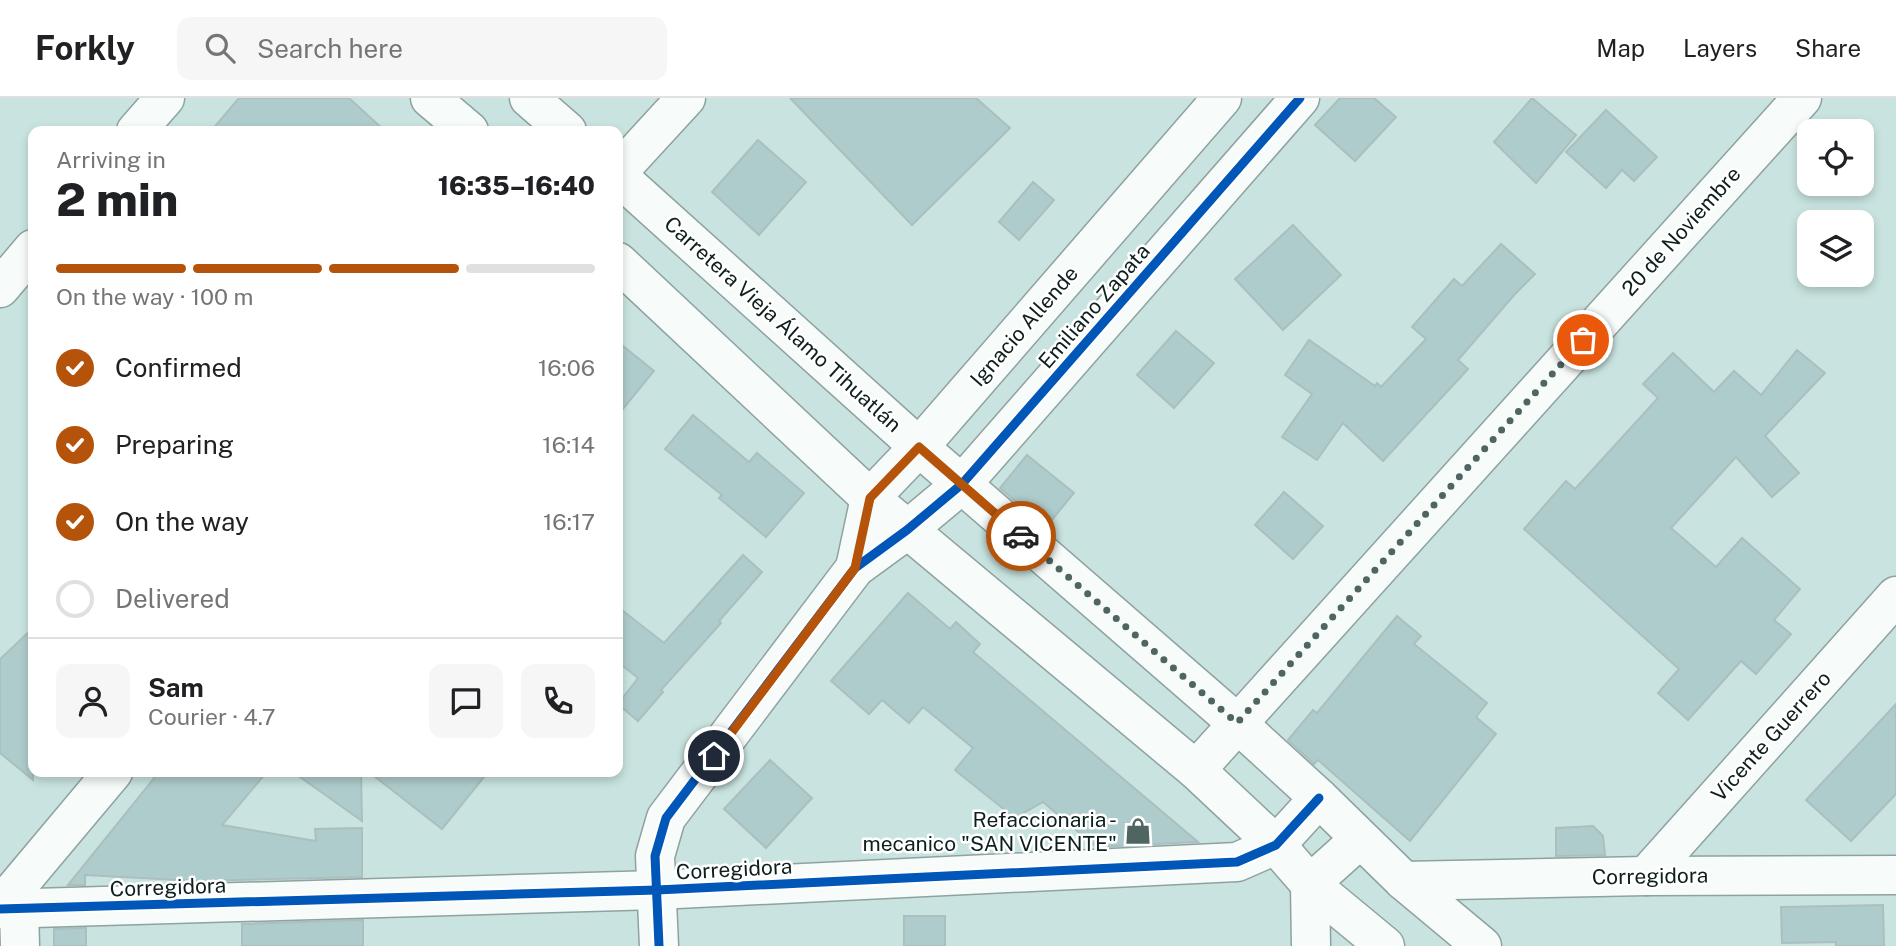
<!DOCTYPE html>
<meta charset="utf-8">
<style>
:root{--surface:#fff;--page:#f6f6f6;--text:#202124;--muted:#757577;--line:#e0e0e0;--accent:#b45309}
body{margin:0;font-family:"Public Sans",sans-serif;background:var(--page);color:var(--text);height:100vh;display:flex;flex-direction:column;font-size:26px;white-space:nowrap}
*{box-sizing:border-box;margin:0}
p{font-size:23px;color:var(--muted)}
.icon{flex:none;width:38px;height:38px;fill:none;stroke:currentColor;stroke-width:2;stroke-linecap:round;stroke-linejoin:round}
.map{position:relative;flex:1;overflow:hidden}
.details{position:absolute;left:28px;top:28px;width:595px;height:651px;display:flex;flex-direction:column;background:var(--surface);border-radius:14px;box-shadow:0 4px 10px #0003}
.details>*{flex:none}
.controls{position:absolute;left:1797px;top:21px;display:grid;gap:14px}
.controls a{display:grid;place-items:center;width:77px;height:77px;border-radius:14px;background:var(--surface);box-shadow:0 4px 10px #0003;font-size:35px}
.pin{position:absolute;display:grid;place-items:center;width:60px;height:60px;color:#fff;margin:-30px;border:4px solid #fff;border-radius:50%;box-shadow:0 2px 7px #0007}
.courier{position:absolute;display:grid;place-items:center;width:70px;height:70px;margin:-35px;border:5px solid #b45309;border-radius:50%;background:#fff;color:#222;box-shadow:0 2px 9px #0007}
.headline em{font-style:normal;font-weight:800}
.headline div{display:flex;flex-direction:column-reverse}
.headline{display:flex;align-items:center;justify-content:space-between;height:119px;padding:0 28px}
h1{font-size:46px;font-weight:800;line-height:52px}
.bar{display:grid;grid-template-columns:repeat(4,1fr);gap:10px 7px;align-content:center;height:84px;padding:0 28px}
.bar i{height:9px;border-radius:5px;background:var(--line)}
.bar .on{background:var(--accent)}
.bar p{grid-column:span 4}
.line{display:flex;align-items:center;gap:18px;padding:0 28px;border-top:2px solid var(--line)}
.line div{flex:1}
.round{display:grid;place-items:center;flex:none;width:74px;height:74px;border-radius:14px;background:var(--page)}
ol{padding:0 28px;list-style:none}
li{display:flex;align-items:center;gap:21px;height:77px}
li p{margin-inline-start:auto}
li .icon{padding:7px;border-radius:50%;background:var(--accent);color:#fff;stroke-width:4}
li:last-child{color:var(--muted)}
li i{width:38px;height:38px;border:4px solid var(--line);border-radius:50%}
header{display:flex;align-items:center;gap:42px;box-sizing:border-box;height:98px;padding:0 35px;background:var(--surface);border-bottom:2px solid var(--line)}
header strong{font-size:33px}
nav{display:flex;gap:38px;margin-inline-start:auto;font-size:24px}
.search{width:490px;height:63px;background:var(--page);display:flex;align-items:center;gap:18px;box-sizing:border-box;padding:0 24px;border-radius:14px;color:var(--muted);font-size:26px}
.map>svg:first-child{display:block}
.building{fill:#afcccc;stroke:#aabfbe;stroke-width:2}
.lines{fill:none;stroke-linecap:round;stroke-linejoin:round}
.minor-casing{stroke:#8ea2a0;stroke-width:41}
.secondary-casing{stroke:#8ea2a0;stroke-width:41}
.minor{stroke:#f7fbfa;stroke-width:38}
.secondary{stroke:#f7fbfa;stroke-width:38}
.cycleway-casing{stroke:#fff;stroke-width:13}
.cycleway{stroke:#0057b8;stroke-width:9}
.done{stroke:#4f6562;stroke-width:7;stroke-dasharray:0 12.6}
.route{stroke:#b45309;stroke-width:9}
.labels{text-anchor:middle;dominant-baseline:central;stroke-width:5;stroke-linejoin:round;paint-order:stroke}
.street-label{font-size:21px;fill:#0e201e;stroke:#fff}
.poi-label{font-size:21px;fill:#0e201e;stroke:#fff;text-anchor:end}
</style>
<header>
<strong>Forkly</strong>
<div class="search"><svg class="icon" aria-label="search" viewBox="0 0 24 24"><circle cx="10" cy="10" r="6"/><path d="M15 15l6 6"/></svg>Search here</div>
<nav><a>Map</a><a>Layers</a><a>Share</a></nav>
</header>
<div class="map">
<svg width="1896" height="848" viewBox="0 0 1896 848">
<rect width="100%" height="100%" fill="#c9e4e0"/>
<g class="building">
<polygon points="239,0 349,0 385,33 211,33"/>
<polygon points="790,0 976,0 1010,30 912,127"/>
<polygon points="1340,0 1374,0 1396,19 1355,63 1315,27"/>
<polygon points="1532,0 1576,37 1536,85 1494,44"/>
<polygon points="1606,12 1657,59 1634,83 1622,72 1606,90 1566,54"/>
<polygon points="758,42 806,84 759,137 712,94"/>
<polygon points="1033,84 1054,102 1019,142 999,124"/>
<polygon points="1293,127 1341,177 1283,232 1235,181"/>
<polygon points="1501,146 1535,176 1515,196 1458,262 1468,271 1383,363 1343,325 1317,362 1282,339 1312,296 1285,277 1309,242 1375,288 1377,285 1381,289 1426,241 1412,229 1454,181 1462,188"/>
<polygon points="1176,233 1214,265 1174,310 1137,277"/>
<polygon points="618,244 654,273 618,317"/>
<polygon points="1797,252 1825,275 1765,338 1799,375 1772,399 1736,359 1671,430 1716,469 1742,440 1800,491 1774,522 1791,536 1756,576 1741,563 1688,622 1658,595 1679,571 1524,431 1566,383 1575,391 1658,300 1643,286 1673,255 1714,294 1734,273 1761,297"/>
<polygon points="693,317 749,364 757,355 804,395 766,439 719,400 722,397 665,351"/>
<polygon points="1027,357 1074,395 1046,429 1000,390"/>
<polygon points="1284,394 1323,428 1293,461 1255,427"/>
<polygon points="743,457 762,474 719,523 721,525 661,592 663,594 638,623 618,606 638,580 618,564 618,509 664,545"/>
<polygon points="908,495 950,531 956,524 980,546 973,554 1198,744 1096,749 1043,704 1015,720 955,672 973,650 923,609 909,625 882,602 869,616 831,583"/>
<polygon points="1397,518 1421,538 1414,546 1487,605 1476,619 1496,636 1410,743 1318,662 1314,666 1288,642 1313,612 1317,615"/>
<polygon points="33,530 33,682 0,655 0,561"/>
<polygon points="1896,606 1896,696 1851,743 1806,702"/>
<polygon points="770,662 812,700 766,750 724,711"/>
<polygon points="159,674 267,674 222,727 316,743 315,731 362,730 362,779 196,783 85,777 85,787 68,787"/>
<polygon points="293,674 361,674 362,723"/>
<polygon points="369,674 488,674 442,731"/>
<polygon points="1593,728 1603,738 1605,757 1556,758 1556,730"/>
<polygon points="1883,807 1884,848 1836,848 1836,844 1782,845 1781,809"/>
<rect x="904" y="818" width="41" height="30"/>
<polygon points="363,822 363,848 242,848 242,826"/>
<polygon points="86,830 86,848 54,848 54,831"/>
</g>
<g class="lines">
<defs>
<g id="minor">
<polyline points="136,33 165,0"/>
<polyline points="618,74 686,0"/>
<polyline points="0,190 33,151"/>
<polyline points="855,470 870,400 919,349 1222,0"/>
<polyline points="1196,672 1802,0"/>
<polyline points="1646,778 1896,498"/>
<polyline points="1404,783 1646,778 1896,777"/>
<polyline points="0,811 657,792 1237,764 1276,747 1319,700"/>
<polyline points="20,848 19,811 14,792 113,674"/>
<polyline points="659,848 655,758 666,720 855,470 907,432 962,386 1300,0"/>
</g>
<g id="secondary">
<polyline points="430,0 469,33"/>
<polyline points="529,0 567,33"/>
<polyline points="618,78 919,349 1237,625 1319,700 1404,783 1482,848"/>
<polyline points="618,164 870,400 1196,672 1276,747 1310,786 1385,848"/>
<polyline points="1311,848 1310,786 1360,741"/>
</g>
</defs>
<use href="#minor" class="minor-casing"/>
<use href="#secondary" class="secondary-casing"/>
<use href="#minor" class="minor"/>
<use href="#secondary" class="secondary"/>
<defs>
<g id="cycleway">
<polyline points="0,811 657,792 1237,764 1276,747 1319,700"/>
<polyline points="659,848 655,758 666,720 855,470 907,432 962,386 1300,0"/>
</g>
</defs>
<use href="#cycleway" class="cycleway-casing"/>
<use href="#cycleway" class="cycleway"/>
</g>
<g class="lines">
<polyline class="done" points="1021,438 1237,625 1583,242"/>
<polyline class="route" points="714,658 855,470 870,400 919,349 1021,438"/>
</g>
<defs>
<symbol id="shop-bare" viewBox="-9 -9 18 18"><path d="M-5-2.5h2.3a2.7 3.5 0 0 1 5.4 0H5L5.5 6h-11ZM-1.5-2.5h3a1.5 2.3 0 0 0-3 0Z" fill="#4f6562" stroke="#fff" stroke-width="2.5" paint-order="stroke"/></symbol>
</defs>
<g fill-rule="evenodd">
<use href="#shop-bare" x="1119" y="714" width="38" height="38"/>
</g>
<g class="labels">
<g class="street-label">
<text transform="translate(1681 133) rotate(-48)">20 de Noviembre</text>
<text transform="translate(1094 208) rotate(-49)">Emiliano Zapata</text>
<text transform="translate(783 226) rotate(42)">Carretera Vieja Álamo Tihuatlán</text>
<text transform="translate(1024 228) rotate(-49)">Ignacio Allende</text>
<text transform="translate(1771 638) rotate(-48)">Vicente Guerrero</text>
<text transform="translate(734 771) rotate(-3)">Corregidora</text>
<text transform="translate(1650 778) rotate(-1)">Corregidora</text>
<text transform="translate(168 789) rotate(-2)">Corregidora</text>
</g>
<g class="poi-label">
<text x="1117" y="721">Refaccionaria -<tspan x="1117" dy="24">mecanico "SAN VICENTE"</tspan></text>
</g>
</g>
</svg>
<div class="controls">
<a><svg class="icon" aria-label="locate" viewBox="0 0 24 24"><circle cx="12" cy="12" r="6"/><path d="M12 2v4M12 18v4M2 12h4M18 12h4"/></svg></a>
<a><svg class="icon" aria-label="layers" viewBox="0 0 24 24"><path d="M12 4l9 5-9 5-9-5zM3 14l9 5 9-5"/></svg></a>
</div>
<div class="pin" style="left:1583px;top:242px;background:#ea580c"><svg class="icon" aria-label="bag" viewBox="0 0 24 24"><path d="M5 8h14l-1 12H6zM9 8a3 3 0 0 1 6 0"/></svg></div>
<div class="pin" style="left:714px;top:658px;background:#1f2937"><svg class="icon" aria-label="home" viewBox="0 0 24 24"><path d="M3 11l9-7 9 7M6 9v11h12V9"/></svg></div>
<div class="courier" style="left:1021px;top:438px"><svg class="icon" aria-label="car" viewBox="0 0 24 24"><path d="M5 17H2v-5l4-1 3-4h7l3 4 3 1v5h-3M9 17h6M6 11h13"/><circle cx="7" cy="17" r="2"/><circle cx="17" cy="17" r="2"/></svg></div>
<section class="details">
<div class="headline"><div><h1>2 min</h1><p>Arriving in</p></div><em>16:35–16:40</em></div>
<div class="bar"><i class="on"></i><i class="on"></i><i class="on"></i><i></i><p>On the way · 100 m</p></div>
<ol>
<li><svg class="icon" aria-label="check" viewBox="0 0 24 24"><path d="M5 12l5 5 9-10"/></svg>Confirmed<p>16:06</p></li>
<li><svg class="icon" aria-label="check" viewBox="0 0 24 24"><path d="M5 12l5 5 9-10"/></svg>Preparing<p>16:14</p></li>
<li><svg class="icon" aria-label="check" viewBox="0 0 24 24"><path d="M5 12l5 5 9-10"/></svg>On the way<p>16:17</p></li>
<li><i></i>Delivered</li>
</ol>
<div class="line" style="height:126px"><a class="round"><svg class="icon" aria-label="person" viewBox="0 0 24 24"><circle cx="12" cy="8" r="4"/><path d="M4 21q1-7 8-7t8 7"/></svg></a><div><b>Sam</b><p>Courier · 4.7</p></div><a class="round"><svg class="icon" aria-label="chat" viewBox="0 0 24 24"><path d="M4 5h16v11H9l-5 4z"/></svg></a><a class="round"><svg class="icon" aria-label="phone" viewBox="0 0 24 24"><path d="M5 4h4l2 5-3 2q2 4 5 5l2-3 5 2v4C11 20 4 13 5 4z"/></svg></a></div>
</section>
</div>
